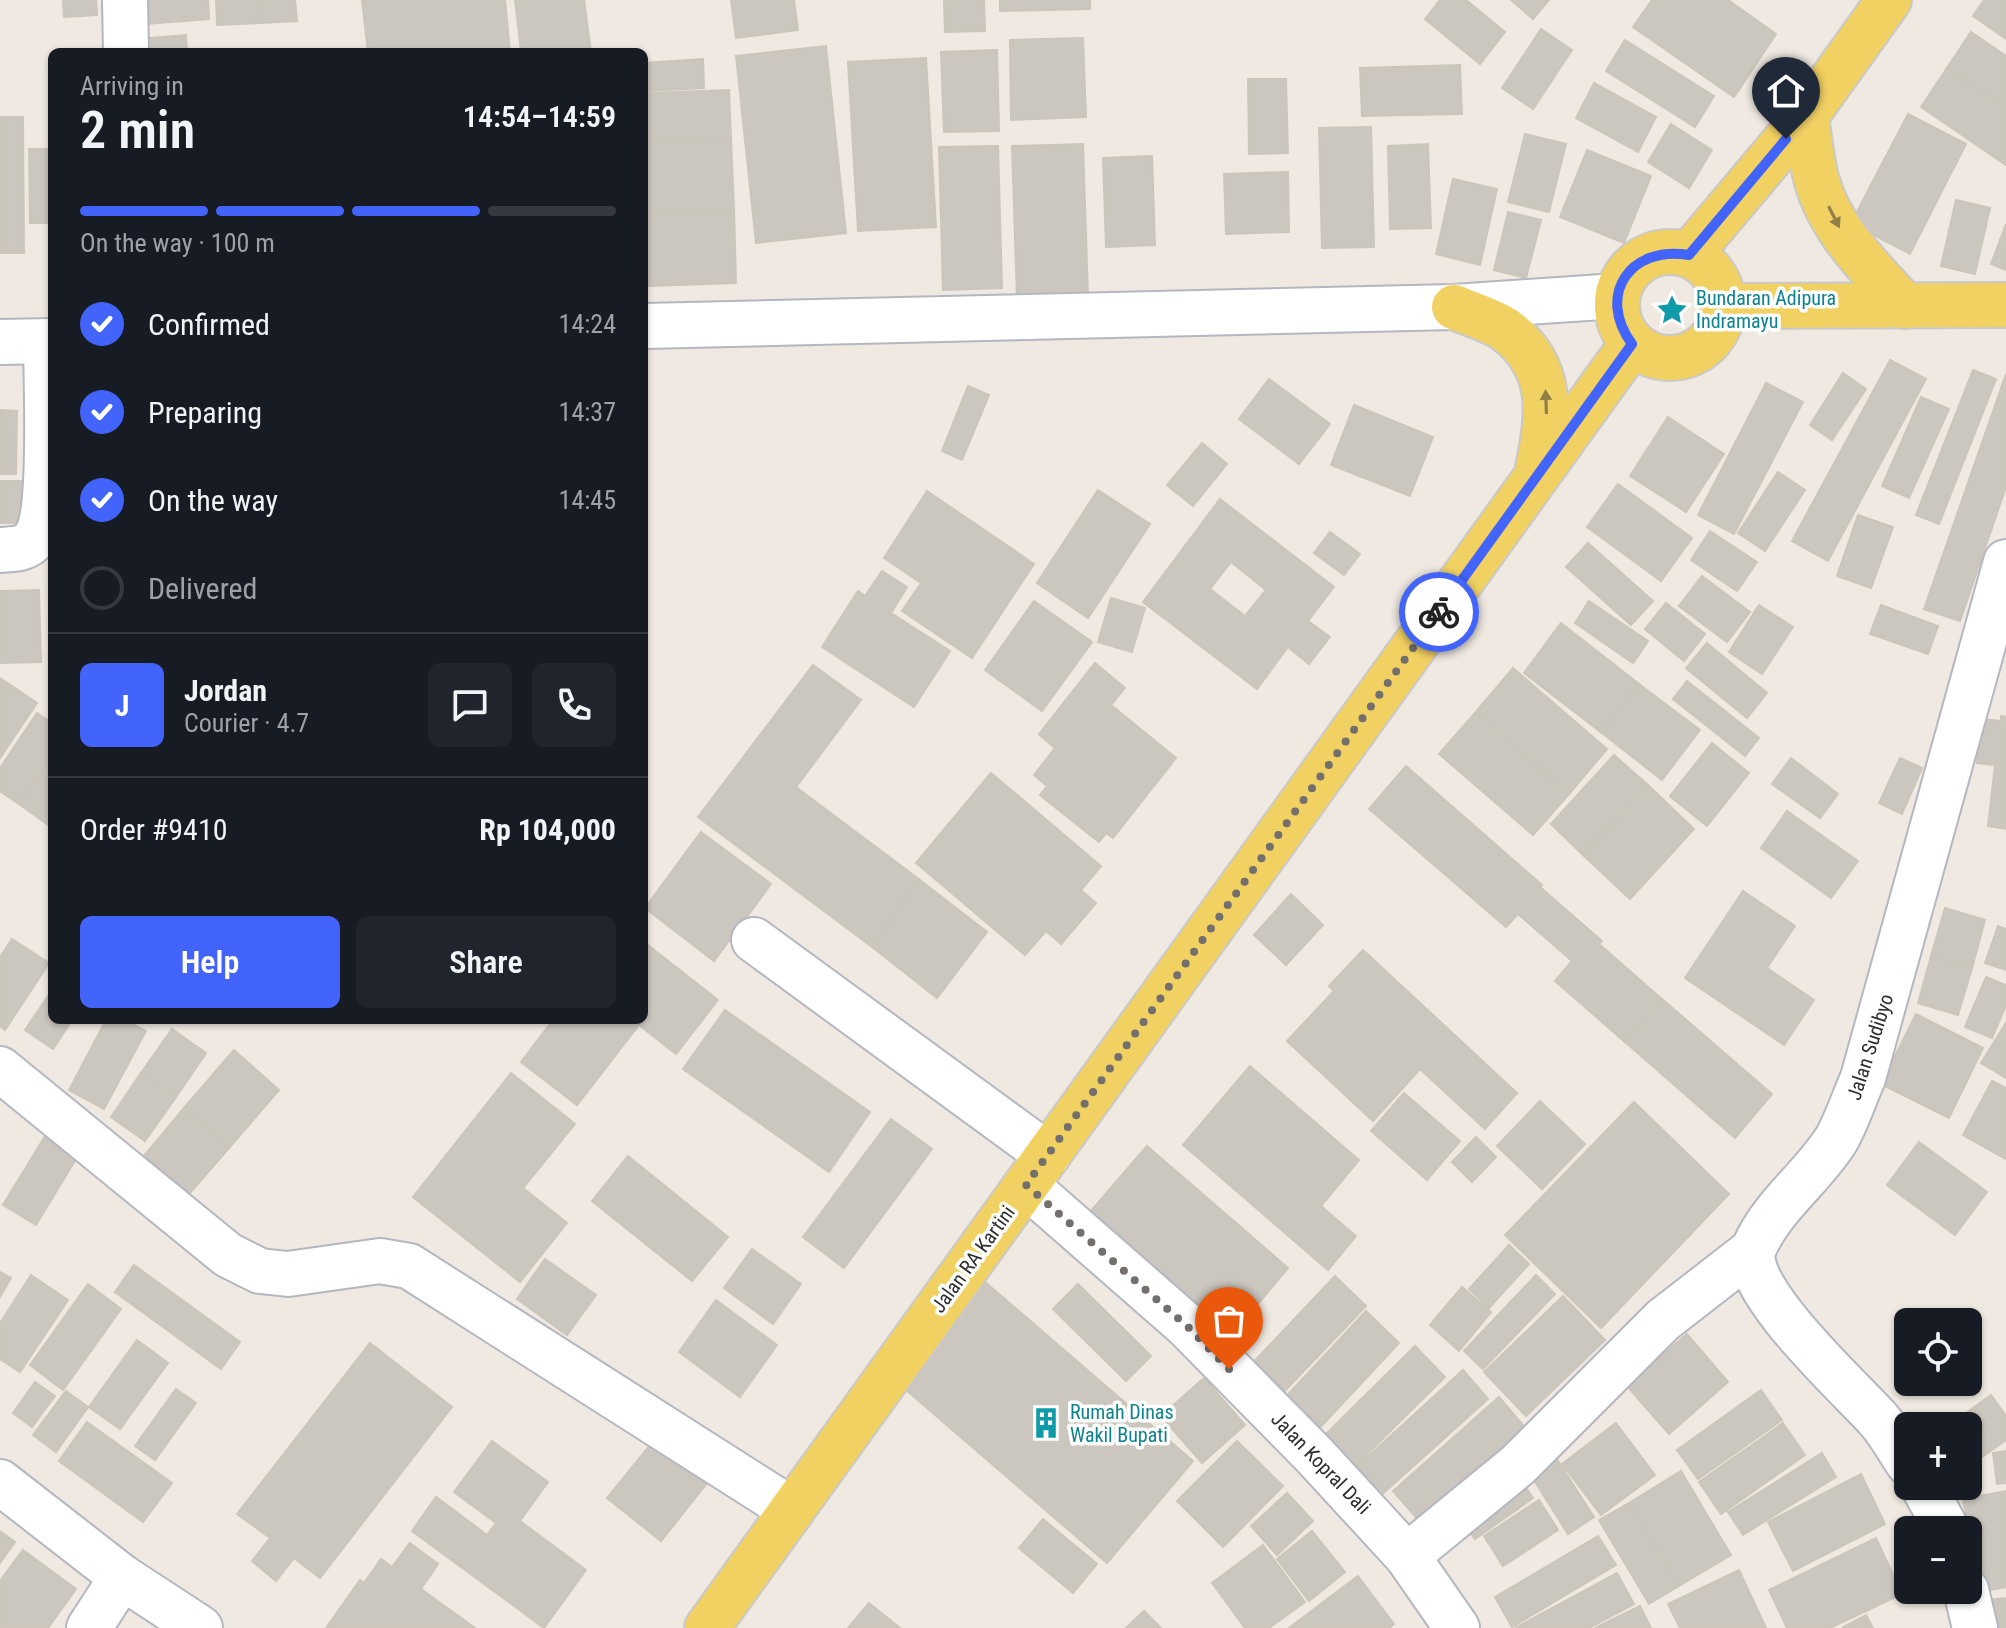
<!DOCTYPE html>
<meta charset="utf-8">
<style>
:root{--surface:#171b24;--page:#20242c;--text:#f1f3f6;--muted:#9ea1a6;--line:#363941;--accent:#4264fb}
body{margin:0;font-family:"Roboto Condensed",sans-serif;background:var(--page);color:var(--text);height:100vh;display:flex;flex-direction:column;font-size:30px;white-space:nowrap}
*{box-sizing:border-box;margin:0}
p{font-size:26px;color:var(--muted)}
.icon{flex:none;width:44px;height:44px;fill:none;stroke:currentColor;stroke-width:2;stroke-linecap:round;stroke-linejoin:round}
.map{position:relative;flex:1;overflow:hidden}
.side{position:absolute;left:48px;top:48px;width:600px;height:976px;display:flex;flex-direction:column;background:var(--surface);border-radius:12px;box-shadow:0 2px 6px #0004}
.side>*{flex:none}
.buttons{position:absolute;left:1894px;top:1308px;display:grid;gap:16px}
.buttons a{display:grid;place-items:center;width:88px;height:88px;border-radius:12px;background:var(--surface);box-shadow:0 2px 6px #0004;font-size:40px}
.pin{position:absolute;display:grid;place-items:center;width:68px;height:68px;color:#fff;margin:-82px -34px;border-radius:50% 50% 50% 0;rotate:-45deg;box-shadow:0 0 8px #0007}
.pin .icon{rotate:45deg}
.courier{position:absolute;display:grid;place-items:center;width:80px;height:80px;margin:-40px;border:6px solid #4264fb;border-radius:50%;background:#fff;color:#222;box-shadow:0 2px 10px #0007}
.summary em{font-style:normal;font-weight:600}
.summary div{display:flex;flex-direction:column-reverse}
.summary{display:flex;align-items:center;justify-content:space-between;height:136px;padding:0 32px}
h1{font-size:52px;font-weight:600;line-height:60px}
.bar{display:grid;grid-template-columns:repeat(4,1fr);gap:12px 8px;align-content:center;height:96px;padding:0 32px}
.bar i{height:10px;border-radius:6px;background:var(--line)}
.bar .on{background:var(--accent)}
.bar p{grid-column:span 4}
.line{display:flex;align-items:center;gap:20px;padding:0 32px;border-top:2px solid var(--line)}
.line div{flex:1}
.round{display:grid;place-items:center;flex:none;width:84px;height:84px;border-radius:12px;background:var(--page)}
ol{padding:0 32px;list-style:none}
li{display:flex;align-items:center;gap:24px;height:88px}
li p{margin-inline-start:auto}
li .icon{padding:8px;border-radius:50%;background:var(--accent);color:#fff;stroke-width:4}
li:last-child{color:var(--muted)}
li i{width:44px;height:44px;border:4px solid var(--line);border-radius:50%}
.primary-button{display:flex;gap:16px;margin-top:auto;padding:16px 32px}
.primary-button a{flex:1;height:92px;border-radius:12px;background:var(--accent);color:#fff;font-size:32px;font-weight:600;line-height:92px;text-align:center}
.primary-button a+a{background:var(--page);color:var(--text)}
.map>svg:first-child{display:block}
.building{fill:#cbc7bf;stroke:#cbc5ba;stroke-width:2;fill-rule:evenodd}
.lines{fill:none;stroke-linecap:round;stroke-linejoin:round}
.minor-casing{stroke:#b4b7c1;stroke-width:48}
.major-casing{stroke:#c9c9c9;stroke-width:48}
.minor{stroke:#fff;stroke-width:44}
.major{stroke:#f2d163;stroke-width:44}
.oneway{fill:#908048}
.done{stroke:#726f6d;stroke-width:8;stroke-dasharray:0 14.4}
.route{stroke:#4264fb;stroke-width:10}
.labels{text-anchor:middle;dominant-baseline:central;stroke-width:7;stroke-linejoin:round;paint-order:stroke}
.culture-label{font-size:20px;fill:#0d838f;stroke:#fff;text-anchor:start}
.street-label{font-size:20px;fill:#2e2e2e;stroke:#fff}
</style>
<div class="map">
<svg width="2006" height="1628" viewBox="0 0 2006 1628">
<rect width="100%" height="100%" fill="#efe9e1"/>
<g class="building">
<polygon points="63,0 96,0 97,15 64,17"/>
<polygon points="145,0 208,0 209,19 146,24"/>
<polygon points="216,0 260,0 261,23 217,25"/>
<polygon points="260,0 295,0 297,21 261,23"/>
<polygon points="362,0 505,0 510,52 368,52"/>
<polygon points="515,0 584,0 591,52 521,52"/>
<polygon points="731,0 794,0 798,30 736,38"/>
<polygon points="944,0 984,0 985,31 945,32"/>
<polygon points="1000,0 1090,0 1090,9 1000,11"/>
<polygon points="1440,0 1466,0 1505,32 1480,64 1425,19"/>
<polygon points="1511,0 1549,0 1533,19"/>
<polygon points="1652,0 1728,0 1776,34 1734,97 1633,27"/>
<polygon points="1984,0 2006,0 2006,39 1973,16"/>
<polygon points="1541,29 1572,50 1533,109 1502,88"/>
<polygon points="1971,32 2006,56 2006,109 1947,68"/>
<polygon points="186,35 187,52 138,52 138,39"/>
<polygon points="1083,38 1086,117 1011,120 1010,40"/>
<polygon points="1625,40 1714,96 1695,127 1606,71"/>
<polygon points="826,46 846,233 756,243 736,56"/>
<polygon points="997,50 999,131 944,132 941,52"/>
<polygon points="926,58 936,227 858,231 848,62"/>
<polygon points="703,59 704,88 646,91 644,63"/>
<polygon points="1460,65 1462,114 1362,116 1360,68"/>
<polygon points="1947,68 2006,109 2006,165 1921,107"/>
<polygon points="1248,79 1286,79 1288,153 1249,154"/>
<polygon points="1594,83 1656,117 1638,152 1576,118"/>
<polygon points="729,90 731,138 644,141 644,93"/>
<polygon points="1908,114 1966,144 1910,254 1851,223"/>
<polygon points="0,117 23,117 24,253 0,253"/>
<polygon points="1671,124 1712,150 1689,188 1648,162"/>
<polygon points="1371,127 1374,247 1322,248 1319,128"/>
<polygon points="1525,134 1566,144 1549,212 1508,202"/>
<polygon points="731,138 734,209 644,212 644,141"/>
<polygon points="1083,144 1088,297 1017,299 1012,146"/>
<polygon points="1428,144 1431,228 1390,229 1388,146"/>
<polygon points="998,146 1002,288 943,290 939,147"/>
<polygon points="29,149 52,149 52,223 30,223"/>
<polygon points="1587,150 1651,176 1624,243 1560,217"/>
<polygon points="1152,156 1155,245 1106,247 1103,158"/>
<polygon points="1288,172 1289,232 1226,234 1224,174"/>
<polygon points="1453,179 1497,189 1480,265 1436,254"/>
<polygon points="1956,200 1990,208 1975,274 1941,266"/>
<polygon points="734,209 736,283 647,286 644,212"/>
<polygon points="1508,212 1541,220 1526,278 1494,270"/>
<polygon points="2006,224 2006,270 1991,264"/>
<polygon points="1890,360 1926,379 1828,561 1792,541"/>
<polygon points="1973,370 1996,379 1939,524 1916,515"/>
<polygon points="1843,373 1866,389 1832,440 1810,425"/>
<polygon points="2006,374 2006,487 1960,621 1924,609"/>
<polygon points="1269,379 1330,424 1299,464 1239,419"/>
<polygon points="1766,383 1803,402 1734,534 1698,515"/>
<polygon points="968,386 989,395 962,460 942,451"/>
<polygon points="1921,397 1949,409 1909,498 1882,486"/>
<polygon points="1354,405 1433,437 1410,496 1331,465"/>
<polygon points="0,410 17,411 16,474 0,474"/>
<polygon points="1668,417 1724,454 1686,512 1630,476"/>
<polygon points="1202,443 1227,464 1193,506 1167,485"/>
<polygon points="1778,472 1805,490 1765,551 1738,533"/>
<rect x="0" y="481" width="21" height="42"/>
<polygon points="1618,484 1692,538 1661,581 1587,527"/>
<polygon points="1098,490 1150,524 1088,618 1037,583"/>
<polygon points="927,491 1034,564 972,658 902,611 921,583 884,558"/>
<path d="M 1220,499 L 1334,587 L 1308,621 L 1330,637 L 1309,664 L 1288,647 L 1257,689 L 1143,602 ZM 1231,562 L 1266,590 L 1245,616 L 1210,589 Z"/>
<polygon points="1858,515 1893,527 1871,588 1837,576"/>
<polygon points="1710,531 1757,562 1737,591 1691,560"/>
<polygon points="1330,532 1360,554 1344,575 1314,553"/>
<polygon points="1588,543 1653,601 1631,625 1566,567"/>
<polygon points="882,571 907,587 891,613 950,651 914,707 822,647 858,591 865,596"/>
<polygon points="1702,576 1750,612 1727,642 1679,606"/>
<polygon points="39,590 41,662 0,663 0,591"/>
<polygon points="51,597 52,597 52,670 49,670"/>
<polygon points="1111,598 1145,608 1132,652 1098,642"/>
<polygon points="1034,601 1092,642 1042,711 985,670"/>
<polygon points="1589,601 1648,641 1633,663 1575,623"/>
<polygon points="1666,603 1705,634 1684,661 1645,629"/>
<polygon points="1759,605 1793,627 1762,674 1729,652"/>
<polygon points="1881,605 1938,626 1928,654 1870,634"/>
<polygon points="1561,623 1639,684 1602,733 1524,673"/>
<polygon points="1707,643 1767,693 1747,718 1686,668"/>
<polygon points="1095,663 1125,688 1111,705 1176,758 1113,838 1106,833 1099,842 1040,795 1047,786 1034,775 1055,748 1039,734"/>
<polygon points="813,665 861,700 796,787 920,880 871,946 698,817"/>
<polygon points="1513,668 1607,749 1569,794 1475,713"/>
<polygon points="0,678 12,686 0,704"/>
<polygon points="1687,681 1759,738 1745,756 1673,699"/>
<polygon points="1639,684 1700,730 1662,780 1602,733"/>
<polygon points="12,686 37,703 0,758 0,704"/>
<polygon points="37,713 52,723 52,757 19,804 0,791 0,768"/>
<polygon points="1475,713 1569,794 1533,835 1439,754"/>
<polygon points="2001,716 2006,717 2006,829 1988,826 1995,765 1977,763 1982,719 2001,721"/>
<polygon points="1712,743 1749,773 1707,826 1670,796"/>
<polygon points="1614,755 1648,785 1583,855 1551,824"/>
<polygon points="52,757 52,826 51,827 19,804"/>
<polygon points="1791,758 1838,794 1820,818 1772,784"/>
<polygon points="1900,758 1922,768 1902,814 1879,803"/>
<polygon points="1406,766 1542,885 1540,887 1602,941 1599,944 1662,999 1625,1042 1555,981 1572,961 1518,914 1506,927 1369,809"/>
<polygon points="991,773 1101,866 1081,890 1096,903 1061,944 1046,931 1025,955 916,863"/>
<polygon points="1648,785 1694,829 1630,899 1583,855"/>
<polygon points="1787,811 1858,861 1831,898 1761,848"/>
<polygon points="701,832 771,884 714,961 645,908"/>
<polygon points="920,880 987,932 937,998 871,946"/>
<polygon points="1743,891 1795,926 1767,968 1814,1000 1784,1045 1685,978"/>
<polygon points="1291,894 1323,925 1286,965 1254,935"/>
<polygon points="1945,908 1985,920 1972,968 1931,956"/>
<polygon points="1998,926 2006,929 2006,970 1985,963"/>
<polygon points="12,939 49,963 5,1030 0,1026 0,957"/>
<polygon points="644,942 718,1000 676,1054 639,1025 577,1105 521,1062 553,1020 644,1020"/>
<polygon points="1363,950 1517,1093 1485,1129 1420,1069 1373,1121 1287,1041 1334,991 1329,986"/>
<polygon points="1931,956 1972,968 1958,1015 1918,1003"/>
<polygon points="1986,977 2006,985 2006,1005 1992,1038 1965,1027"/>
<polygon points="52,990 52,1020 72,1020 53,1049 25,1030"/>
<polygon points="1662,999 1772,1094 1735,1138 1625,1042"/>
<polygon points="725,1010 870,1112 829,1172 683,1069"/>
<polygon points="1916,1014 1983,1048 1949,1118 1881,1084"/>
<polygon points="106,1020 125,1020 146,1031 104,1109 69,1090"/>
<polygon points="2006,1023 2006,1078 1981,1063"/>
<polygon points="172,1029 206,1053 176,1097 141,1073"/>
<polygon points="234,1050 279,1090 229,1148 184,1108"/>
<polygon points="1250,1066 1359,1160 1321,1206 1356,1236 1328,1270 1183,1145"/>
<polygon points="141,1073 176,1097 145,1141 111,1117"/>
<polygon points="511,1073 575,1124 523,1188 567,1223 520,1282 413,1197"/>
<polygon points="1992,1081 2006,1088 2006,1159 1963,1135"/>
<polygon points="1404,1093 1460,1141 1427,1180 1371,1131"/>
<polygon points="1540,1101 1585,1144 1542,1189 1497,1146"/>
<polygon points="1634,1102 1729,1194 1601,1328 1505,1235"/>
<polygon points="184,1108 229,1148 188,1195 144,1156"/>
<polygon points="891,1119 932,1149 844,1268 803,1237"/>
<polygon points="47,1133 79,1154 36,1225 3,1205"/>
<polygon points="1476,1137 1496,1157 1472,1182 1452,1162"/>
<polygon points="1919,1142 1987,1192 1955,1235 1887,1185"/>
<polygon points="1147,1146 1288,1268 1232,1335 1090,1212"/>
<polygon points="628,1156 728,1237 692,1281 592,1201"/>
<polygon points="1509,1245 1529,1264 1489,1308 1469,1289"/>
<polygon points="752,1249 801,1284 773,1324 724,1288"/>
<polygon points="545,1259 596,1295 567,1335 517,1299"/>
<polygon points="134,1265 240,1342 221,1369 115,1292"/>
<polygon points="0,1272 11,1278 0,1297"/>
<polygon points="31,1275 68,1300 20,1372 0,1359 0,1323"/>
<polygon points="1536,1275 1555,1294 1483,1369 1464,1351"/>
<polygon points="1335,1276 1366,1306 1278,1398 1247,1369"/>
<polygon points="985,1282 1193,1461 1107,1563 899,1384"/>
<polygon points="88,1284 121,1309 63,1390 30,1365"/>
<polygon points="1078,1284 1151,1356 1126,1381 1053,1309"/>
<polygon points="1462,1287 1491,1312 1459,1351 1430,1325"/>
<polygon points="1563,1296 1605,1340 1526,1416 1484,1372"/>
<polygon points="716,1300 777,1345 740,1397 679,1352"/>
<polygon points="1366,1311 1399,1343 1314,1434 1281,1402"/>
<polygon points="1687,1334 1728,1382 1669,1434 1627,1386"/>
<polygon points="137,1340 168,1363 120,1429 89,1407"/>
<polygon points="370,1343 452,1407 320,1578 294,1558 276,1581 252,1561 270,1538 237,1514"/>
<polygon points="1415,1346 1445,1377 1350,1471 1320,1440"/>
<polygon points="1463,1370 1488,1399 1379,1497 1354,1469"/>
<polygon points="1204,1378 1245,1425 1202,1463 1161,1416"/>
<polygon points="35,1382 55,1396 32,1427 13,1413"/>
<polygon points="176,1389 196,1403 155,1460 135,1446"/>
<polygon points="1761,1390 1782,1420 1698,1479 1677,1450"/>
<polygon points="66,1391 88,1407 56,1452 33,1435"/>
<polygon points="1991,1395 2006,1416 2006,1440 1968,1467 1968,1426 1948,1426"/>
<polygon points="1499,1397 1532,1436 1427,1530 1393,1491"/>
<polygon points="87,1422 172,1483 143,1522 59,1461"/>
<polygon points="1616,1423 1655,1475 1601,1515 1562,1464"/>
<polygon points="1783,1423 1805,1455 1721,1514 1699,1482"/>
<polygon points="655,1439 708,1482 661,1541 607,1498"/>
<polygon points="492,1441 548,1482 520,1521 586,1570 544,1628 412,1531 436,1497 487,1535 496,1523 454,1492"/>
<polygon points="1237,1441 1283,1486 1223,1547 1177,1501"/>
<polygon points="1551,1450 1594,1517 1568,1534 1525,1466"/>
<polygon points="2006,1451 2006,1483 1997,1484 1993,1453"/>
<polygon points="1822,1453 1836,1477 1743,1535 1728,1512"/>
<polygon points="1681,1471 1731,1555 1679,1586 1629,1503"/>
<polygon points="1861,1474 1885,1524 1793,1571 1768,1522"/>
<polygon points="1518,1476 1533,1498 1475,1539 1459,1517"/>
<polygon points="2006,1491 2006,1587 1980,1592 1963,1499"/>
<polygon points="1287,1493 1313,1521 1277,1555 1251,1526"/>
<polygon points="1539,1500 1558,1530 1503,1566 1484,1536"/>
<polygon points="1629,1503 1679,1586 1649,1604 1599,1520"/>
<polygon points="1043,1519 1097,1564 1073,1593 1019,1548"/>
<polygon points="0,1531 15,1542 0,1563"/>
<polygon points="1312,1531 1345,1572 1309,1601 1277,1559"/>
<polygon points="1598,1536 1616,1565 1512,1627 1495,1597"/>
<polygon points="1876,1538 1902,1594 1830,1628 1787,1628 1769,1590"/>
<polygon points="410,1543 438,1564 421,1589 475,1628 326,1628 360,1580 364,1583 381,1559 392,1567"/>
<polygon points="1263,1545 1305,1602 1269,1628 1245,1628 1212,1583"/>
<polygon points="23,1550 76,1589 48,1628 0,1628 0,1581"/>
<polygon points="1739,1570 1766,1628 1680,1628 1668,1604"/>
<polygon points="1617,1573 1634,1604 1589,1628 1515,1628"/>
<polygon points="1358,1576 1394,1624 1389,1628 1289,1628"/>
<polygon points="2006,1598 2006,1628 1992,1628 1989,1600"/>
<polygon points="869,1603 900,1628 848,1628"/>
<polygon points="1640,1606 1651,1628 1595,1628"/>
<polygon points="1144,1611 1161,1628 1126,1628"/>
<polygon points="1866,1615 1873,1628 1842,1628"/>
</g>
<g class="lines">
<defs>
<g id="minor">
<polyline points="125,0 126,52"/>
<polyline points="644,326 1454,307 1617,296"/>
<polyline points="0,342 52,341"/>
<path d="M 0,550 C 12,549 26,550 34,539 C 53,515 46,379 46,342"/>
<polyline points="754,940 1048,1155"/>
<polyline points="0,1069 228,1255 260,1271 288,1274 380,1261 409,1266 792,1510"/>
<polyline points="1026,1185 1187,1326 1314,1455 1407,1556 1457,1628"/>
<path d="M 1908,1463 C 1898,1448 1889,1431 1877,1418 C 1851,1389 1738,1286 1754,1248 C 1772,1206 1812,1178 1836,1140 C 1847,1121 1854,1098 1863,1078 L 2006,562"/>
<polyline points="0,1482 122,1577 200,1628"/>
<polyline points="1923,1486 1947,1530"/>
<polyline points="1407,1556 1518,1465 1663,1320 1752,1251"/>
<polyline points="1966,1590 1975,1628"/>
<polyline points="89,1628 122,1577"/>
</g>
<g id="major">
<path d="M 1806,116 C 1809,136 1811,158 1816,178 C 1829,229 1871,269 1905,306"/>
<circle cx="1670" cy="305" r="53"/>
<polyline points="1689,255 1806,116 1889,0"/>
<polyline points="1724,306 2006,305"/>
<path d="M 1454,307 C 1470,314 1492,320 1506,330 C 1555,367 1549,415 1538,468"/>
<polyline points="707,1628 1632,344"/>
</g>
</defs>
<use href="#minor" class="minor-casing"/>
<use href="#major" class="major-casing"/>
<use href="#minor" class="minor"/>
<use href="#major" class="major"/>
</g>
<defs><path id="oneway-solid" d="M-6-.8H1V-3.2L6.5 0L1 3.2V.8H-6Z" transform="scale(2)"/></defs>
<g class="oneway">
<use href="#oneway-solid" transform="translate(1834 217) rotate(63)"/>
<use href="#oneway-solid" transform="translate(1546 402) rotate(-92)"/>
</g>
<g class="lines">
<polyline class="done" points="1229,1369 1187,1326 1026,1185 1439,612"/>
<path class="route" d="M 1439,612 L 1632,344 C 1596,295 1630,245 1689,255 L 1786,139"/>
</g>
<defs>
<symbol id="sight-bare" viewBox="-9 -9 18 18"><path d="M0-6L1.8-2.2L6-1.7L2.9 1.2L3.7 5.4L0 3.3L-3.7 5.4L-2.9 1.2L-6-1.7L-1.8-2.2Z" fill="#0f9aa8" stroke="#fff" stroke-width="2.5" paint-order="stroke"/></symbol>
<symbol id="building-bare" viewBox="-9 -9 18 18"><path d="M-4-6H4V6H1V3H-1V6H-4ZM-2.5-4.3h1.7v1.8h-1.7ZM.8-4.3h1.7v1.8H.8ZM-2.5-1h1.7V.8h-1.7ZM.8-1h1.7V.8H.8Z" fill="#0f9aa8" stroke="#fff" stroke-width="2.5" paint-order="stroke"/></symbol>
</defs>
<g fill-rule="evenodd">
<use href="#sight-bare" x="1650" y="288" width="44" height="44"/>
<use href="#building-bare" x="1024" y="1401" width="44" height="44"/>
</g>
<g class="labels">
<g class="culture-label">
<text x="1696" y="298">Bundaran Adipura<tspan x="1696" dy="23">Indramayu</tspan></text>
<text x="1070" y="1412">Rumah Dinas<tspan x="1070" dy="23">Wakil Bupati</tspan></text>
</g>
<g class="street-label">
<text transform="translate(1870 1047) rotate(-72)">Jalan Sudibyo</text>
<text transform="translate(973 1259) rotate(-54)">Jalan RA Kartini</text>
<text transform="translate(1321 1463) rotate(46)">Jalan Kopral Dali</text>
</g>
</g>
</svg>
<div class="buttons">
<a><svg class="icon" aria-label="locate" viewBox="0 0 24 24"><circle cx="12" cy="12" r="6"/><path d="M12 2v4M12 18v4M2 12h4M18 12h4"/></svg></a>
<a>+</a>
<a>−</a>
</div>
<div class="pin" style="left:1229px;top:1369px;background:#ea580c"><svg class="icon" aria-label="bag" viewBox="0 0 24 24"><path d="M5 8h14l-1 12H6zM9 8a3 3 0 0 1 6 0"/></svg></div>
<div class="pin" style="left:1786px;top:139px;background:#1f2937"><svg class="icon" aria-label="home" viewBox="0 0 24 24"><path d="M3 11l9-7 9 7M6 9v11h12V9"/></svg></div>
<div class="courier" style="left:1439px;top:612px"><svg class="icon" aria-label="bike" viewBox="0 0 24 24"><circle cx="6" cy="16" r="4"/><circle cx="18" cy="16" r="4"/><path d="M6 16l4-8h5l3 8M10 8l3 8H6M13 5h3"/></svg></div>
<section class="side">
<div class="summary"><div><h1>2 min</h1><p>Arriving in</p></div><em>14:54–14:59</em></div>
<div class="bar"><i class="on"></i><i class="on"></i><i class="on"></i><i></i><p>On the way · 100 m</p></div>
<ol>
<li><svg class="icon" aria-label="check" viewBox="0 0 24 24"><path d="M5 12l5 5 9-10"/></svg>Confirmed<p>14:24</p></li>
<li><svg class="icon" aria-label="check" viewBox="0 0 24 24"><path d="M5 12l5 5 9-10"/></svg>Preparing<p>14:37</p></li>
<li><svg class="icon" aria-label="check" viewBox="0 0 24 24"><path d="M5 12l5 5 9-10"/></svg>On the way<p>14:45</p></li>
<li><i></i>Delivered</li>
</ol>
<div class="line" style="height:144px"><b class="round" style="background:var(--accent);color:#fff">J</b><div><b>Jordan</b><p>Courier · 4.7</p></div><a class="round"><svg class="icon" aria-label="chat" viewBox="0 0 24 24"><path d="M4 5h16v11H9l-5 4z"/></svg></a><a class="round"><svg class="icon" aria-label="phone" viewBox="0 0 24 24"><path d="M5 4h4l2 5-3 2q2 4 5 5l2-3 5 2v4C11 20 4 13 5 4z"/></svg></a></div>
<div class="line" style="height:104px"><div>Order #9410</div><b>Rp 104,000</b></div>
<div class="primary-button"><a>Help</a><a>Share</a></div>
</section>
</div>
